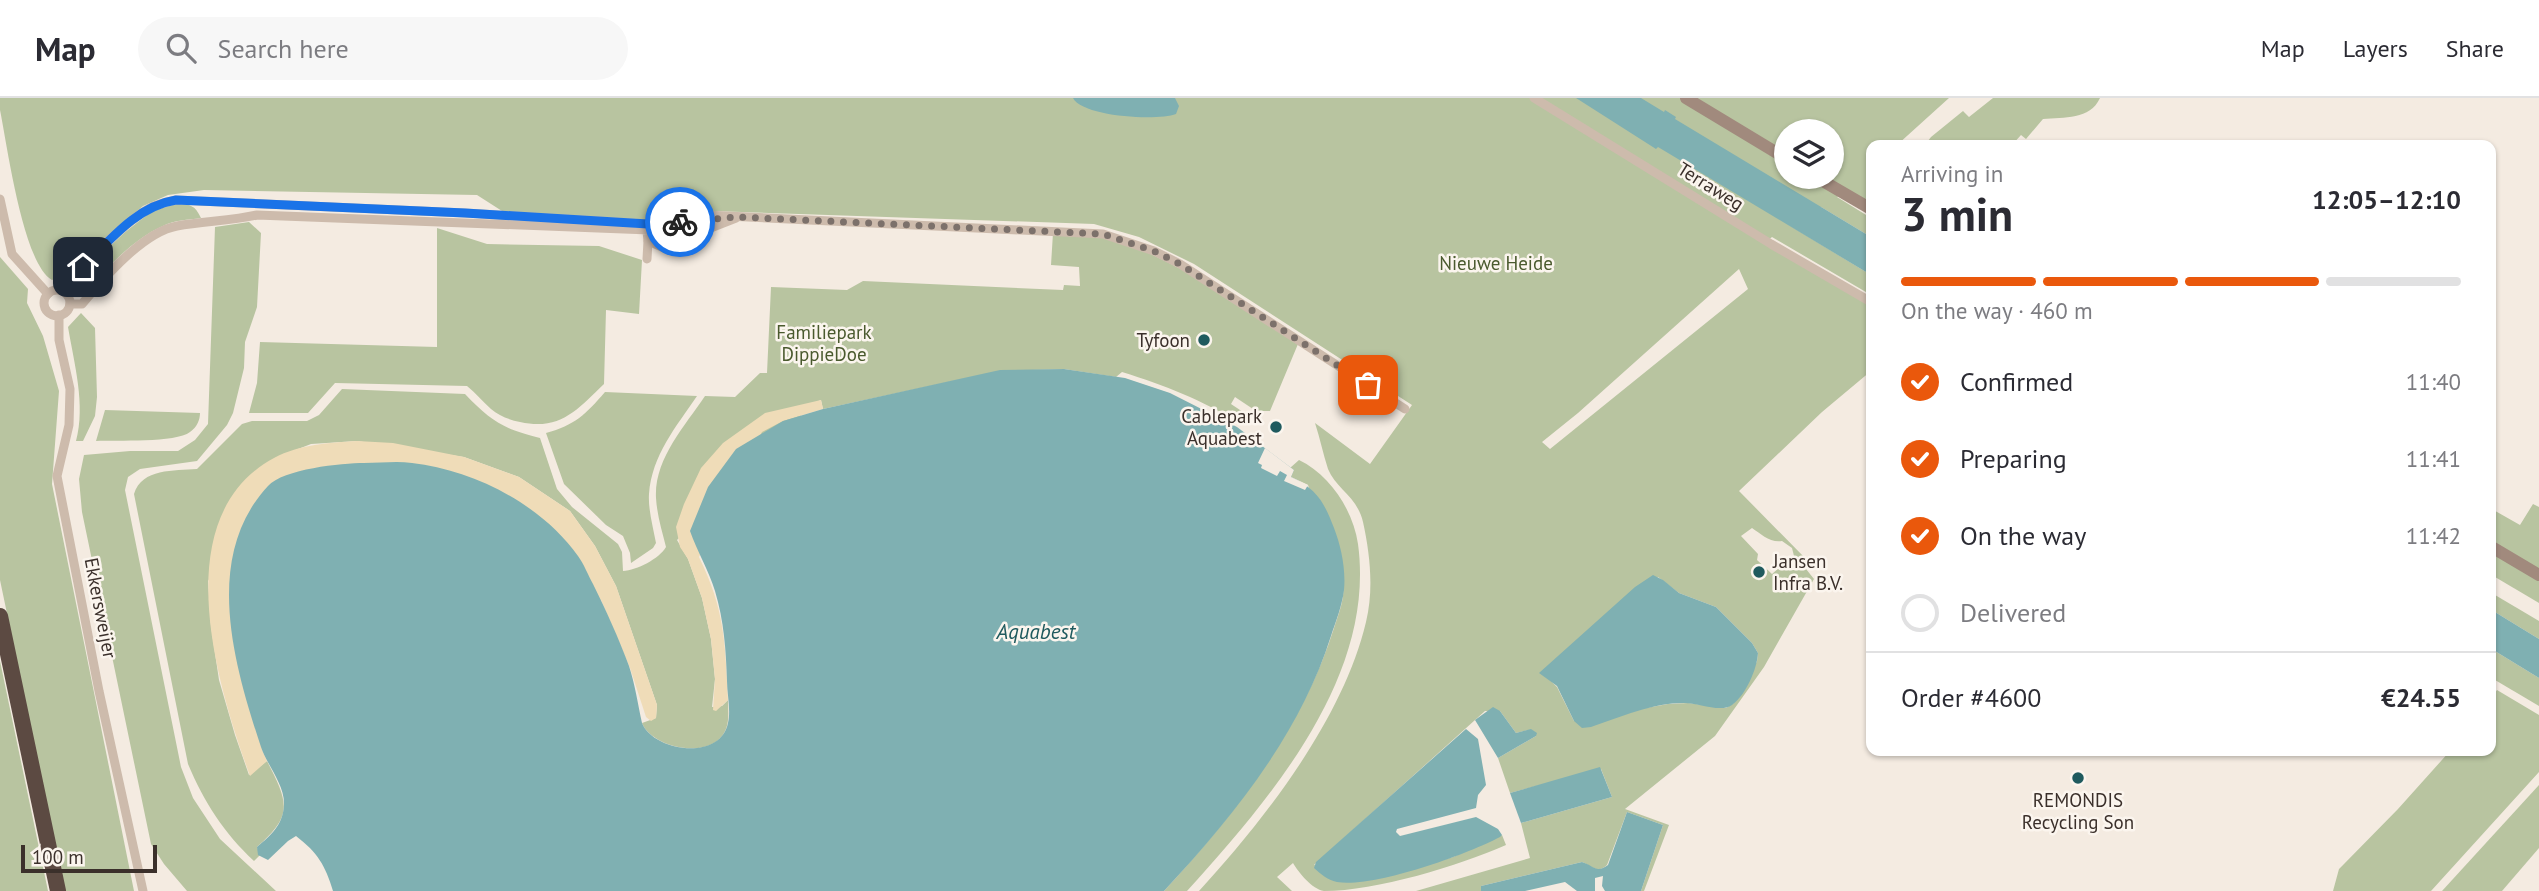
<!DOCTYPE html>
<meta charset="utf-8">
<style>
:root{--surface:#fff;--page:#f7f7f7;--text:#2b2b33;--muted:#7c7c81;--line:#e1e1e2;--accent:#ea580c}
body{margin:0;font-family:"PT Sans",sans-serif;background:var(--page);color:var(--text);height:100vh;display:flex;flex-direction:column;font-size:26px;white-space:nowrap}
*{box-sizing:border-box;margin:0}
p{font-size:23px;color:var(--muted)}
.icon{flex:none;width:38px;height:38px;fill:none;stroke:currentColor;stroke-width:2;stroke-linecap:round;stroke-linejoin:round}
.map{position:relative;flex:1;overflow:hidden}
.sheet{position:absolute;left:1866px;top:42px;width:630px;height:616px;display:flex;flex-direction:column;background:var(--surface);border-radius:14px;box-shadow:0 2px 5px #0004}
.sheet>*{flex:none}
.tools{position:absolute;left:1774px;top:21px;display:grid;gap:14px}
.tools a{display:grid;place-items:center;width:70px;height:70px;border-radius:50%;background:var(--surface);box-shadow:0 2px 5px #0004;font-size:35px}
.scale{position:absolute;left:21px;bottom:18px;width:136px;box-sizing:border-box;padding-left:7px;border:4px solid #3b302b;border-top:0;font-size:19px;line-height:24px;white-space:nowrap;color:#3b302b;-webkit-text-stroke:5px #fbf5ee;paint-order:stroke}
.pin{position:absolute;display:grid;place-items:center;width:60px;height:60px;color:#fff;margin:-30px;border-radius:14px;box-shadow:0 4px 10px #0006}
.courier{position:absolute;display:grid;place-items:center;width:70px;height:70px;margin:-35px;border:5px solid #1a73e8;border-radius:50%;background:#fff;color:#222;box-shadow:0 2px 9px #0007}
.overview em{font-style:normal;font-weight:800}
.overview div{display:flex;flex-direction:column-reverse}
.overview{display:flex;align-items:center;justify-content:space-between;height:119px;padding:0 35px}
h1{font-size:46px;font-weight:800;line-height:52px}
.bar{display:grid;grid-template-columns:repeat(4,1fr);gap:10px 7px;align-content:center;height:84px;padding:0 35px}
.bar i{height:9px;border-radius:5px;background:var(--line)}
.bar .current{background:var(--accent)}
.bar p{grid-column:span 4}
.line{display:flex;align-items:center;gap:18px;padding:0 35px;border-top:2px solid var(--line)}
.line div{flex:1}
ol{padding:0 35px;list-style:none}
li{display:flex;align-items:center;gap:21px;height:77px}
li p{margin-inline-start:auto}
li .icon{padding:7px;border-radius:50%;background:var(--accent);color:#fff;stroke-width:4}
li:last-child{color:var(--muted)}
li i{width:38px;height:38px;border:4px solid var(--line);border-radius:50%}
header{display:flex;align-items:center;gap:42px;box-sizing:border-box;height:98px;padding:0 35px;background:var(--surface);border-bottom:2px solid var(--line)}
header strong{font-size:33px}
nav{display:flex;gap:38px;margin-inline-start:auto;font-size:24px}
.search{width:490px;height:63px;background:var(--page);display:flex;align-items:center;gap:18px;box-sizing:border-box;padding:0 24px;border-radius:38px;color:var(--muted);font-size:26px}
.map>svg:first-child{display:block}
.green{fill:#b8c4a0;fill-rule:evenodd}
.sand{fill:#efdcb8}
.water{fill:#7fb0b2}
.pier{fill:#f4ebe1}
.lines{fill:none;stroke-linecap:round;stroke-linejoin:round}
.street{stroke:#cdbbac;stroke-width:9}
.secondary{stroke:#a18a7d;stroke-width:12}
.highway{stroke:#5c4a42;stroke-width:16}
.done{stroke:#7c716b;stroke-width:7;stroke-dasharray:0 12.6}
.route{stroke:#1a73e8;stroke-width:9}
.poi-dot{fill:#1f5a5e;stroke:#fbf5ee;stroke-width:2.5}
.labels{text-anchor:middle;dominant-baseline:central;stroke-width:5;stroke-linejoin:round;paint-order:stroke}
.street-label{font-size:19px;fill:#3b302b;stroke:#fbf5ee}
.park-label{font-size:19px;fill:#4a5a2e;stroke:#fbf5ee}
.poi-label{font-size:19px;fill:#3b302b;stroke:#fbf5ee;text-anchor:end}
.water-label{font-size:21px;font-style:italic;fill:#1f5a5e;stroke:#fbf5ee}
</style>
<header>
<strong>Map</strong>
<div class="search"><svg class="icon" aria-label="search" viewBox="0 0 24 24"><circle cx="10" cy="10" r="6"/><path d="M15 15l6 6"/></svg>Search here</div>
<nav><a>Map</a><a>Layers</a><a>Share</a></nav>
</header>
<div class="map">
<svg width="2539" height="793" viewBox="0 0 2539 793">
<rect width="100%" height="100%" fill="#f4ebe1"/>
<g class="green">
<path d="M 0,0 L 1949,0 L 1897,47 L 1871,47 L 1871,104 L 1844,95 L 1837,99 L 1871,120 L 1871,139 L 1821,109 L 1789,127 L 1871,177 L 1871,197 L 1772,139 L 1765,145 L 1871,208 L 1871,273 L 1822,314 L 1739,393 L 1804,459 L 1802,466 L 1814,481 L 1764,569 L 1715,638 L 1625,711 L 1669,727 L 1644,793 L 1641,793 L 1663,727 L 1627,714 L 1607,767 C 1597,776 1592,768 1582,764 L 1481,788 L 1481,793 L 1416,793 L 1530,760 L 1521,725 L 1612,699 L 1601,671 L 1510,695 L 1498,660 L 1536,638 L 1528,632 L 1516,635 L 1500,613 L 1485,613 L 1314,767 L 1384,779 L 1453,759 L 1502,737 L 1506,747 C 1458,768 1376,793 1324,793 C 1312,791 1299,775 1293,765 L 1277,779 L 1292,793 L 1199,793 C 1265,721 1343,621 1366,524 C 1374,491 1370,456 1363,424 C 1357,398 1336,391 1328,371 C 1323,356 1320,340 1315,325 L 1370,366 L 1412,307 L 1194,166 L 1139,139 L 1094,126 L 684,112 L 665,112 L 643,123 L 502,113 L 477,97 L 204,92 L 168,97 L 143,108 L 67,176 L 52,182 C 23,166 7,46 0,12 ZM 1787,33 L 1832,33 L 1832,79 L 1787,79 ZM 1739,171 L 1748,191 L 1550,351 L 1542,344 L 1578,315 ZM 1752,430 C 1761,436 1770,445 1782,443 L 1792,450 L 1794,458 L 1790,466 L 1782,471 L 1780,469 L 1772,476 L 1757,462 L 1758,456 L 1741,438 ZM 1658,479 L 1679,495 L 1716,509 L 1752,545 L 1758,555 L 1757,563 L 1744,592 L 1734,605 L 1726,610 L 1688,605 L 1668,606 L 1574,623 L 1557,589 L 1552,584 Z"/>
<path d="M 1993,0 L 2100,0 C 2090,22 2064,19 2043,21 L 2026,41 L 2021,37 L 2012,47 L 1925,47 L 1931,39 L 1963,13 L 1969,19 Z"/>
<path d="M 176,106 C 190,106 195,107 201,120 C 188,122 174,122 163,128 C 133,141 108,169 86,193 L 71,185 L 124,135 L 152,113 Z"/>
<polygon points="249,124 261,135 257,209 245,244 244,270 233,315 227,327 197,363 140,371 128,379 125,392 181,669 193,700 220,741 276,793 187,793 164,766 151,746 82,414 79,381 84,357 130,353 178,353 195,342 208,326 215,129"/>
<path d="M 437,130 L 487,146 L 599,148 L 642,162 L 639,216 L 606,212 L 604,286 C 577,312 560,333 520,324 C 510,322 499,318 491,311 C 482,303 476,295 467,288 L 335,285 L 308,315 L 249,315 L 257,285 L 260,244 L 437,249 Z"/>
<path d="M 1053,135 C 1067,136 1082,135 1096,138 C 1165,151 1239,208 1298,246 L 1270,313 L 1256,313 L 1235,299 L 1231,306 L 1246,316 L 1240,326 C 1201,301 1166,288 1122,274 L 1116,279 L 1064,271 L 1000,273 L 823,311 L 821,302 L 813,305 L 677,442 L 688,461 L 702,500 L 711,541 L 715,581 L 712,609 L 722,608 L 728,602 C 728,613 730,625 724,635 C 709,662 652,650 642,625 L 656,620 L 657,607 L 616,488 L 595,448 L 570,413 L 519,379 L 464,359 L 357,343 L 311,346 L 275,360 L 208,483 L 211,528 L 219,582 L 235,637 L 249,677 L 267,663 C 288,704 294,717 257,749 L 260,757 L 254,763 C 224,735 204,704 188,666 L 134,396 C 142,370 174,373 197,371 L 242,326 L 252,323 L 307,323 L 319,317 L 342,291 L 465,296 C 491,323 503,331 540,340 L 557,391 L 572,409 L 618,446 L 622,454 L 623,473 C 637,472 659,461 666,449 C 662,433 657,417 656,400 C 654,361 685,328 705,298 L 735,299 L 760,275 L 767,275 L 771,189 L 847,192 L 863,183 L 1063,192 L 1064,187 L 1080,188 L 1079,169 L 1051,167 Z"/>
<polygon points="0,159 28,191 27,205 43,238 59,293 52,386 134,793 65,793 0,482"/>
<path d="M 81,215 L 95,230 L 97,299 L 95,318 L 83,343 L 76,343 C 86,307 74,265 68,229 Z"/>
<path d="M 605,294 L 697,298 C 676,329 652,357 649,396 C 648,411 653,429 656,445 L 653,450 L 631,465 L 630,455 L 623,438 L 606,427 L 564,386 L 546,335 C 575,327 585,317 605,294 Z"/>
<path d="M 105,312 L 200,315 C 200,322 197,329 190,334 C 176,345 116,342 96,343 Z"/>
<path d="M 1299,362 C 1330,377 1353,412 1358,446 C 1376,579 1270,701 1187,793 L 1164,793 C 1235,716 1302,631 1334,530 C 1338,518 1345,500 1343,488 C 1341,478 1336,468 1332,458 C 1324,434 1316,411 1308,387 L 1291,379 L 1290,370 Z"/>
<polygon points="2533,406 2539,409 2539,471 2490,442 2490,410 2520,427"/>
<polygon points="2490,453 2539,482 2539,505 2490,476"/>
<polygon points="2490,494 2539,523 2539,541 2490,511"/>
<polygon points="2490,550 2539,580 2539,608 2490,579"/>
<polygon points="0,563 48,793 0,793"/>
<polygon points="2497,592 2539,617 2539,674 2431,793 2333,793 2339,771 2344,766 2398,711 2450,653 2490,653 2490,602"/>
<polygon points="2539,687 2539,750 2502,793 2442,793"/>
</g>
<g class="sand">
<path d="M 821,302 L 823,311 L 783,323 L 762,334 L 699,459 C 725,512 725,544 728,602 L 716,613 L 713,612 L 715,581 L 711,541 L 702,500 L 688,461 L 680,449 L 676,429 L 684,406 L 701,370 L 723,345 L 765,315 Z"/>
<path d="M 357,343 L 393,345 L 464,359 L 519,379 L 570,413 L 595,448 L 616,488 L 657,607 L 656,620 L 651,623 L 646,619 L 630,570 L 601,502 L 262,652 L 267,663 L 250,678 C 217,587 165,419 274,360 C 300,346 329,345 357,343 Z"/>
</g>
<g class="water">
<path d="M 1073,0 L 1175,0 L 1179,8 L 1176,16 C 1157,23 1083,19 1073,0 Z"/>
<polygon points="1576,0 1641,0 1664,14 1665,12 1676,19 1675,21 1871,139 1871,177 1658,49 1656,51"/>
<path d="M 1064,271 L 1125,280 L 1170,295 L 1237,329 L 1294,372 L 1291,379 C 1317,391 1324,404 1334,430 C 1341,448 1346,471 1344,492 C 1342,508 1336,523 1331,538 C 1300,636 1233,719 1164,793 L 333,793 C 325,767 318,755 296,738 L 288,743 L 268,762 L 258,757 L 257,749 C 271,737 283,727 284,707 C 285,687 267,667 261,649 C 234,567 202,459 268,388 C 283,371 342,365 364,365 C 380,365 397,363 412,365 C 474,372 542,407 578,458 C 584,466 588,477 593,486 C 606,512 619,541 629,568 C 635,586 638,607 642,625 C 653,653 720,664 728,625 C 731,612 727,596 727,583 C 726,552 724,523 715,493 C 709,473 697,453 690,433 L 708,389 L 736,351 L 783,323 L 823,311 L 1000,272 Z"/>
<path d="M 1653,477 L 1663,482 L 1679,495 L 1716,509 L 1752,545 L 1758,555 C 1757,571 1746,597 1732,607 C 1721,615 1698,605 1684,605 C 1652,605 1621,619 1591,629 L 1582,630 L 1574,623 L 1557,588 L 1539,575 L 1635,489 Z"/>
<polygon points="2490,511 2539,541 2539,580 2490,550"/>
<polygon points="1493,609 1500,613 1516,635 1531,631 1537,635 1536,638 1498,660 1475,622"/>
<path d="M 1466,631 L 1478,641 L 1486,687 L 1478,697 L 1476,710 L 1397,731 L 1396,734 L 1400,738 L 1476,719 L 1498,731 L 1502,737 L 1500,739 C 1466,757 1374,790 1337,784 C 1327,782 1321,776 1314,770 L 1316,764 Z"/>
<polygon points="1600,669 1612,699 1521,725 1510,695"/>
<path d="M 1627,714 L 1663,727 L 1641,793 L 1605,793 L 1602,788 L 1603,778 L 1595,780 L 1595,793 L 1577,793 L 1565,784 L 1525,793 L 1481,793 L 1481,788 L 1582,764 C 1593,767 1596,776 1608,767 Z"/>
</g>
<polygon class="pier" points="1265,350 1294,372 1291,379 1308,387 1305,392 1284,383 1287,377 1280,373 1277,378 1261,370 1262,367 1258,365"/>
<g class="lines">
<g class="street">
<polyline points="1534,0 1771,146 1871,204"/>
<polyline points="0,101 12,156 48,196"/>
<polyline points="657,125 684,116 1103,136 1154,153 1180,166 1405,311"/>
<polyline points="673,131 675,133 708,131 736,120"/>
<polyline points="647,161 648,143"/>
<path d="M 61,192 C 75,172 128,122 150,110 C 158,105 167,104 176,102 L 465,115 L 648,126 L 710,123"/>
<circle cx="57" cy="205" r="13"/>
<path d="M 70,206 L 82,206 C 103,181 143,134 177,128 C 204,123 231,123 257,117 L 675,133 C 678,143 675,147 666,151 L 648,143 L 647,133"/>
<polyline points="59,217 59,242 70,291 69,327 57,378 99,593 143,793"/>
</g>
<g class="secondary">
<polyline points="1686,0 1787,61"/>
<polyline points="1816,79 1871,111"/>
<polyline points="2490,448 2539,477"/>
</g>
<polyline class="highway" points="0,518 58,793"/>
</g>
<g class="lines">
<polyline class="done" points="680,124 737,119 1103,136 1154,153 1180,166 1368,287"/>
<path class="route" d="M 83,169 C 110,142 137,108 176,102 L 465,115 L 648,126 L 680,124"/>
</g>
<g class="poi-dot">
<circle cx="1204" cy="242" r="7"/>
<circle cx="1276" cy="329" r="7"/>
<circle cx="1759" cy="474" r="7"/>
<circle cx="2078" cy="680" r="7"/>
</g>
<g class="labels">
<g class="street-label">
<text transform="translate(1711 88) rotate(32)">Terraweg</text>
<text transform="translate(101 510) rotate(79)">Ekkersweijer</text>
</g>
<g class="park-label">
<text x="1496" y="165">Nieuwe Heide</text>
<text x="824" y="234">Familiepark<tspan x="824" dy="22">DippieDoe</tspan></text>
</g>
<g class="poi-label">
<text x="1190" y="242">Tyfoon</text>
<text x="1262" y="318">Cablepark<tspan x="1262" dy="22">Aquabest</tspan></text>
<text x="1773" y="463" text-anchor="start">Jansen<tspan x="1773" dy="22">Infra B.V.</tspan></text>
<text x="2078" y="702" text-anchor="middle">REMONDIS<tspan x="2078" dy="22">Recycling Son</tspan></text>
</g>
<g class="water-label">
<text x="1036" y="533">Aquabest</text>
</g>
</g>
</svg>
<div class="tools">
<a><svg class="icon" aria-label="layers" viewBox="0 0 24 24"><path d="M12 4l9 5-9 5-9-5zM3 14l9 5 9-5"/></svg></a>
</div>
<div class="scale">100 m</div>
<div class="pin" style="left:1368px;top:287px;background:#ea580c"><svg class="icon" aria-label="bag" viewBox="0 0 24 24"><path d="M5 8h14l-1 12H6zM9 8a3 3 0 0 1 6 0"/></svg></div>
<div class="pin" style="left:83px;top:169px;background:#1f2937"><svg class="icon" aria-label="home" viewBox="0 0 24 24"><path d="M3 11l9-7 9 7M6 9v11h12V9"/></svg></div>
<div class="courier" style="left:680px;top:124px"><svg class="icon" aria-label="bike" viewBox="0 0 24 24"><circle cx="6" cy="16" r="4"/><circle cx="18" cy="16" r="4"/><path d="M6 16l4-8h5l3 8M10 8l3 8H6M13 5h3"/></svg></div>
<section class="sheet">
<div class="overview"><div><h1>3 min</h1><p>Arriving in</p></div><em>12:05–12:10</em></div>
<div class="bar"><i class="current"></i><i class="current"></i><i class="current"></i><i></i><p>On the way · 460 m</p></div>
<ol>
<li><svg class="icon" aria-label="check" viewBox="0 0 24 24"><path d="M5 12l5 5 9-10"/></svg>Confirmed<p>11:40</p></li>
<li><svg class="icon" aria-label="check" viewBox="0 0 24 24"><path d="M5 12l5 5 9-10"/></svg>Preparing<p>11:41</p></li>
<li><svg class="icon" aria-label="check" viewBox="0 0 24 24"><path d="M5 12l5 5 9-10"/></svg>On the way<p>11:42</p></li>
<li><i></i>Delivered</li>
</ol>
<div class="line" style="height:91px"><div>Order #4600</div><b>€24.55</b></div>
</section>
</div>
